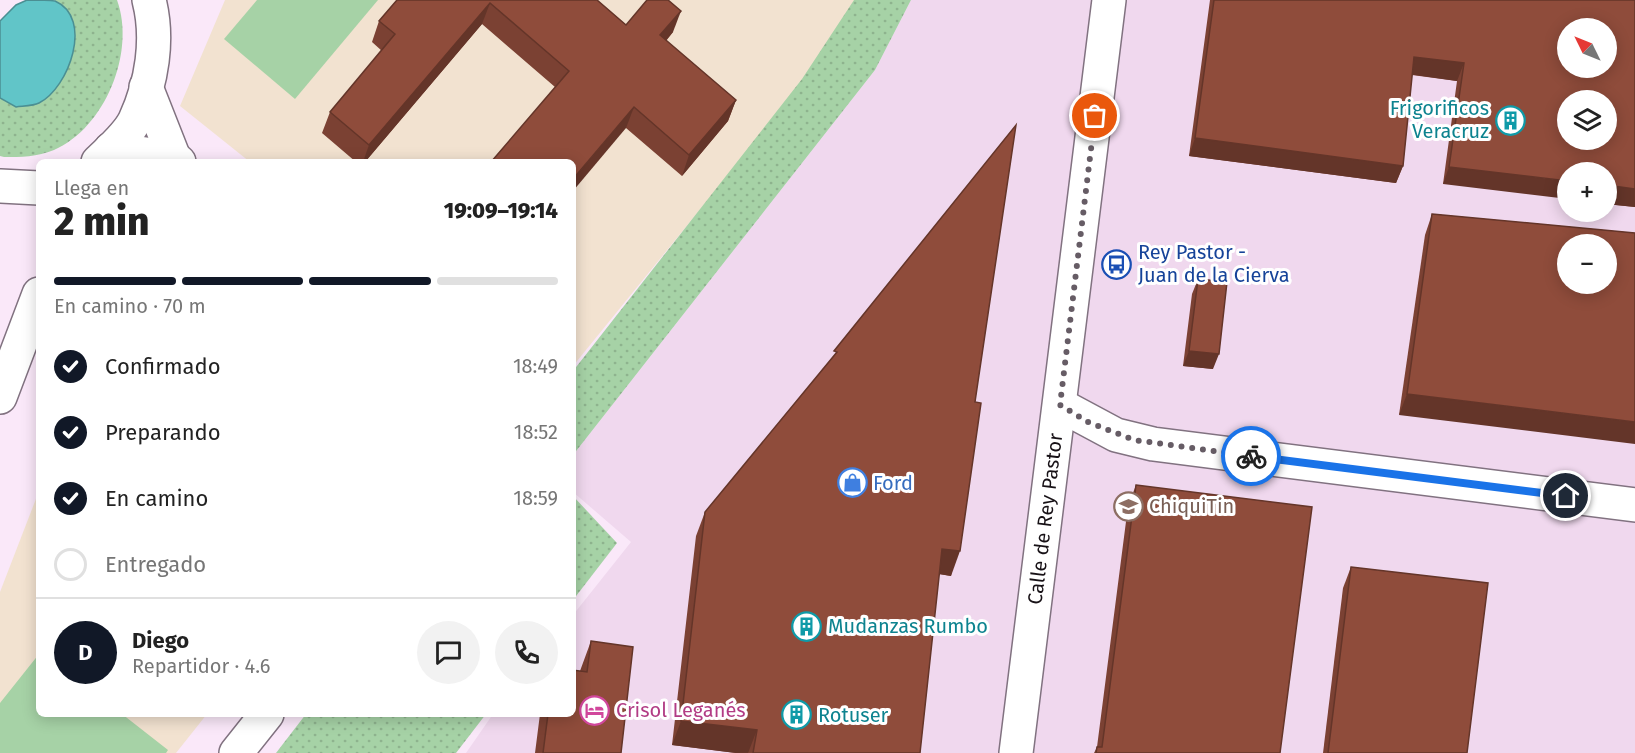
<!DOCTYPE html>
<html lang="es">
<meta charset="utf-8">
<style>
:root{--surface:#fff;--page:#f2f2f2;--text:#222;--muted:#767676;--line:#e0e0e0;--accent:#111827}
body{margin:0;font-family:"Fira Sans",sans-serif;background:var(--page);color:var(--text);height:100vh;display:flex;flex-direction:column;font-size:22px;white-space:nowrap}
*{box-sizing:border-box;margin:0}
p{font-size:20px;color:var(--muted)}
.icon{flex:none;width:33px;height:33px;fill:none;stroke:currentColor;stroke-width:2;stroke-linecap:round;stroke-linejoin:round}
.map{position:relative;flex:1;overflow:hidden}
.sheet{position:absolute;left:36px;top:159px;width:540px;height:558px;display:flex;flex-direction:column;background:var(--surface);border-radius:9px;box-shadow:0 3px 15px #0003}
.sheet>*{flex:none}
.needle{width:39px;rotate:313deg}
.fabs{position:absolute;left:1557px;top:18px;display:grid;gap:12px}
.fabs a{display:grid;place-items:center;width:60px;height:60px;border-radius:50%;background:var(--surface);box-shadow:0 3px 15px #0003;font-size:30px}
.pin{position:absolute;display:grid;place-items:center;width:51px;height:51px;color:#fff;margin:-26px;border:3px solid #fff;border-radius:50%;box-shadow:0 2px 6px #0007}
.courier{position:absolute;display:grid;place-items:center;width:60px;height:60px;margin:-30px;border:4px solid #1a73e8;border-radius:50%;background:#fff;color:#222;box-shadow:0 2px 8px #0007}
.summary em{font-style:normal;font-weight:800}
.summary div{display:flex;flex-direction:column-reverse}
.summary{display:flex;align-items:center;justify-content:space-between;height:102px;padding:0 18px}
h1{font-size:39px;font-weight:800;line-height:45px}
.bar{display:grid;grid-template-columns:repeat(4,1fr);gap:9px 6px;align-content:center;height:72px;padding:0 18px}
.bar i{height:8px;border-radius:4px;background:var(--line)}
.bar .on{background:var(--accent)}
.bar p{grid-column:span 4}
.line{display:flex;align-items:center;gap:15px;padding:0 18px;border-top:2px solid var(--line)}
.line div{flex:1}
.round{display:grid;place-items:center;flex:none;width:63px;height:63px;border-radius:32px;background:var(--page)}
ol{padding:0 18px;list-style:none}
li{display:flex;align-items:center;gap:18px;height:66px}
li p{margin-inline-start:auto}
li .icon{padding:6px;border-radius:50%;background:var(--accent);color:#fff;stroke-width:4}
li:last-child{color:var(--muted)}
li i{width:33px;height:33px;border:3px solid var(--line);border-radius:50%}
.map>svg:first-child{display:block}
.built{fill:#f0d8ee;fill-rule:evenodd}
.education{fill:#f2e2d0}
.grass{fill:url(#grass-dots)}
.garden{fill:#a6d2a6}
.water{fill:#61c5c8;stroke:#4b8f93;stroke-width:1.5}
.lines{fill:none;stroke-linecap:round;stroke-linejoin:round}
.minor-casing{stroke:#817280;stroke-width:36}
.highway-casing{stroke:#817280;stroke-width:36}
.minor{stroke:#fff;stroke-width:33}
.highway{stroke:#fff;stroke-width:33}
.wall{fill:#7b4133}
.shaded-wall{fill:#643529}
.building{fill:#8f4c3b;stroke:#643529;stroke-width:1.5;fill-rule:evenodd}
.done{stroke:#665c65;stroke-width:6;stroke-dasharray:0 10.8}
.route{stroke:#1a73e8;stroke-width:8}
.labels{text-anchor:middle;dominant-baseline:central;stroke-width:6;stroke-linejoin:round;paint-order:stroke}
.culture-label{font-size:20px;fill:#0d838f;stroke:#fff;text-anchor:start}
.transit-label{font-size:20px;fill:#164399;stroke:#fff;text-anchor:start}
.shop-label{font-size:20px;fill:#366cbe;stroke:#fff;text-anchor:start}
.education-label{font-size:20px;fill:#785e54;stroke:#fff;text-anchor:start}
.street-label{font-size:20px;fill:#171116;stroke:#fff}
.hotel-label{font-size:20px;fill:#b23c85;stroke:#fff;text-anchor:start}
</style>
<div class="map">
<svg width="1635" height="753" viewBox="0 0 1635 753">
<defs>
<pattern id="grass-dots" width="8" height="8" patternUnits="userSpaceOnUse" patternTransform="scale(1.5)"><rect width="8" height="8" fill="#a6d2a6"/><path d="M2 2h.1M6 6h.1" fill="none" stroke="#8eb38e" stroke-width="1.8" stroke-linecap="round"/></pattern>
</defs>
<rect width="100%" height="100%" fill="#fae8f9"/>
<path class="built" d="M 911,0 L 1635,0 L 1635,753 L 466,753 L 493,714 L 573,714 L 573,615 L 631,542 L 573,492 L 573,455 L 875,70 ZM 1568,28 L 1606,28 L 1606,68 L 1568,68 ZM 1568,100 L 1606,100 L 1606,140 L 1568,140 ZM 1568,172 L 1606,172 L 1606,212 L 1568,212 ZM 1568,244 L 1606,244 L 1606,284 L 1568,284 Z"/>
<g class="education">
<polygon points="225,0 856,0 789,100 573,366 573,162 250,162 180,106"/>
<polygon points="39,491 39,714 207,714 176,753 0,753 0,592"/>
</g>
<g class="grass">
<path d="M 54,0 L 117,0 C 136,52 105,128 54,150 C 37,157 21,157 4,157 L 0,156 L 0,98 L 16,107 L 64,8 Z"/>
<polygon points="854,0 911,0 875,70 573,455 573,371 802,79"/>
<polygon points="573,496 617,543 573,600"/>
<polygon points="306,714 486,714 456,753 276,753"/>
</g>
<g class="garden">
<polygon points="257,0 378,0 295,99 224,39"/>
<polygon points="39,654 39,714 122,714 168,750 166,753 0,753 0,703"/>
</g>
<path class="water" d="M 27,0 C 35,0 48,0 55,1 C 94,18 69,88 39,103 C 33,106 23,106 16,107 L 0,98 L 0,21 L 16,5 Z"/>
<g class="lines">
<defs>
<g id="minor">
<polyline points="146,87 174,158"/>
<polyline points="111,149 174,158 179,162"/>
<polyline points="1060,405 1116,435 1153,444 1635,505"/>
<polyline points="236,753 267,714"/>
<path id="s1" d="M 1016,753 L 1109,0"/>
</g>
<g id="highway">
<path d="M 98,162 C 110,150 128,135 135,120 C 152,83 159,39 149,0"/>
<polyline points="0,186 39,188"/>
<polyline points="0,397 39,294"/>
</g>
</defs>
<use href="#minor" class="minor-casing"/>
<use href="#highway" class="highway-casing"/>
<use href="#minor" class="minor"/>
<use href="#highway" class="highway"/>
</g>
<g class="wall">
<polygon points="397,0 597,0 626,25 673,32 666,41 736,100 728,121 682,176 626,128 555,87 482,24 365,162 356,162 322,133 330,112 382,51 372,42 379,21"/>
<polygon points="1210,0 1635,0 1635,207 1606,204 1606,172 1443,184 1457,81 1412,75 1403,166 1396,183 1189,156"/>
<polygon points="1432,214 1635,233 1399,415 1425,235"/>
<polygon points="1198,279 1213,369 1183,366 1192,294"/>
<polygon points="975,402 951,576 939,574 920,753 736,753 672,745 696,536 705,512"/>
<polygon points="1136,485 1280,753 1094,753 1097,747 1128,506"/>
<polygon points="1351,567 1467,753 1323,753 1343,588"/>
<polygon points="591,641 621,753 535,753 540,714 573,714 580,671"/>
</g>
<g class="shaded-wall">
<polygon points="490,3 482,24 365,162 363,162 369,145"/>
<polygon points="681,11 673,32 652,57 660,35"/>
<polygon points="1414,57 1464,63 1457,81 1408,74"/>
<polygon points="736,100 728,121 682,176 689,155"/>
<polygon points="634,107 626,128 573,191 573,179"/>
<polygon points="1195,138 1403,166 1396,183 1189,156"/>
<polygon points="1449,167 1568,181 1568,199 1443,184"/>
<polygon points="1606,185 1635,189 1635,207 1606,204"/>
<polygon points="1189,351 1219,354 1213,369 1183,366"/>
<polygon points="1407,394 1635,422 1635,444 1399,415"/>
<polygon points="942,549 960,551 951,576 933,573"/>
<polygon points="681,721 757,730 748,753 736,753 672,745"/>
</g>
<g class="building">
<polygon points="397,0 597,0 626,25 647,0 668,0 681,11 660,35 736,100 689,155 634,107 573,179 573,162 491,162 569,71 490,3 369,145 330,112 395,34 379,21"/>
<path d="M 1214,0 L 1635,0 L 1635,189 L 1606,185 L 1606,172 L 1568,172 L 1568,181 L 1449,167 L 1464,63 L 1414,57 L 1403,166 L 1195,138 ZM 1568,28 L 1606,28 L 1606,68 L 1568,68 ZM 1568,100 L 1606,100 L 1606,140 L 1568,140 Z"/>
<polygon points="1016,125 975,402 981,403 960,551 942,549 920,753 753,753 757,730 681,721 705,512 837,352 834,351"/>
<path d="M 1432,214 L 1635,233 L 1635,422 L 1407,394 ZM 1568,244 L 1606,244 L 1606,284 L 1568,284 Z"/>
<polygon points="1198,279 1227,282 1219,354 1189,351"/>
<polygon points="1136,485 1312,507 1280,753 1096,753 1097,747 1102,747"/>
<polygon points="1351,567 1488,583 1467,753 1328,753"/>
<polygon points="591,641 633,647 621,753 543,753 548,714 573,714 573,670 587,672"/>
</g>
<g class="lines">
<polyline class="done" points="1095,116 1060,405 1088,422 1134,440 1251,456"/>
<polyline class="route" points="1251,456 1566,496"/>
</g>
<defs>
<symbol id="building-ring" viewBox="-11 -11 22 22"><circle r="9.5" fill="#fff" stroke="#0f9aa8" stroke-width="1.5"/><path d="M-4-6H4V6H1V3H-1V6H-4ZM-2.5-4.3h1.7v1.8h-1.7ZM.8-4.3h1.7v1.8H.8ZM-2.5-1h1.7V.8h-1.7ZM.8-1h1.7V.8H.8Z" fill="#0f9aa8"/></symbol>
<symbol id="bus-ring" viewBox="-11 -11 22 22"><circle r="9.5" fill="#fff" stroke="#1a4fb4" stroke-width="1.5"/><path d="M-5-6H5V4H4V6H2V4H-2V6H-4V4H-5ZM-3.5-4V0h7V-4ZM-3.5 1.2v1.5H-2V1.2ZM2 1.2v1.5H3.5V1.2Z" fill="#1a4fb4"/></symbol>
<symbol id="shop-ring" viewBox="-11 -11 22 22"><circle r="9.5" fill="#fff" stroke="#3f7fe0" stroke-width="1.5"/><path d="M-5-2.5h2.3a2.7 3.5 0 0 1 5.4 0H5L5.5 6h-11ZM-1.5-2.5h3a1.5 2.3 0 0 0-3 0Z" fill="#3f7fe0"/></symbol>
<symbol id="school-ring" viewBox="-11 -11 22 22"><circle r="9.5" fill="#fff" stroke="#8d6e63" stroke-width="1.5"/><path d="M0-5L7-2L0 1L-7-2ZM-4 1L0 2.5L4 1V4Q0 6-4 4Z" fill="#8d6e63"/></symbol>
<symbol id="hotel-ring" viewBox="-11 -11 22 22"><circle r="9.5" fill="#fff" stroke="#d1479c" stroke-width="1.5"/><path d="M-6-4.5h1.5V1H6V5H4.5V3h-9V5H-6ZM-4 0a1.8 1.8 0 1 1 3.6 0ZM.5 0V-2.5h3Q6-2.5 6 0Z" fill="#d1479c"/></symbol>
</defs>
<g fill-rule="evenodd">
<use href="#building-ring" x="1494" y="104" width="33" height="33"/>
<use href="#bus-ring" x="1100" y="248" width="33" height="33"/>
<use href="#shop-ring" x="836" y="466" width="33" height="33"/>
<use href="#school-ring" x="1112" y="490" width="33" height="33"/>
<use href="#building-ring" x="790" y="610" width="33" height="33"/>
<use href="#hotel-ring" x="578" y="694" width="33" height="33"/>
<use href="#building-ring" x="780" y="698" width="33" height="33"/>
</g>
<g class="labels">
<g class="culture-label">
<text x="1489" y="108" text-anchor="end">Frigorificos<tspan x="1489" dy="23">Veracruz</tspan></text>
<text x="828" y="626">Mudanzas Rumbo</text>
<text x="818" y="715">Rotuser</text>
</g>
<g class="transit-label">
<text x="1138" y="252">Rey Pastor -<tspan x="1138" dy="23">Juan de la Cierva</tspan></text>
</g>
<g class="shop-label">
<text x="873" y="483">Ford</text>
</g>
<g class="education-label">
<text x="1149" y="506">ChiquiTin</text>
</g>
<g class="street-label">
<text stroke="none"><textPath href="#s1" startOffset="236">Calle de Rey Pastor</textPath></text>
</g>
<g class="hotel-label">
<text x="616" y="710">Crisol Leganés</text>
</g>
</g>
</svg>
<div class="fabs">
<a><svg class="needle" viewBox="-14 -14 28 28"><path d="M0-13l5 13h-10z" fill="#e53935"/><path d="M0 13l5-13h-10z" fill="#767676"/></svg></a>
<a><svg class="icon" aria-label="layers" viewBox="0 0 24 24"><path d="M12 4l9 5-9 5-9-5zM3 14l9 5 9-5"/></svg></a>
<a>+</a>
<a>−</a>
</div>
<div class="pin" style="left:1095px;top:116px;background:#ea580c"><svg class="icon" aria-label="bag" viewBox="0 0 24 24"><path d="M5 8h14l-1 12H6zM9 8a3 3 0 0 1 6 0"/></svg></div>
<div class="pin" style="left:1566px;top:496px;background:#1f2937"><svg class="icon" aria-label="home" viewBox="0 0 24 24"><path d="M3 11l9-7 9 7M6 9v11h12V9"/></svg></div>
<div class="courier" style="left:1251px;top:456px"><svg class="icon" aria-label="bike" viewBox="0 0 24 24"><circle cx="6" cy="16" r="4"/><circle cx="18" cy="16" r="4"/><path d="M6 16l4-8h5l3 8M10 8l3 8H6M13 5h3"/></svg></div>
<section class="sheet">
<div class="summary"><div><h1>2 min</h1><p>Llega en</p></div><em>19:09–19:14</em></div>
<div class="bar"><i class="on"></i><i class="on"></i><i class="on"></i><i></i><p>En camino · 70 m</p></div>
<ol>
<li><svg class="icon" aria-label="check" viewBox="0 0 24 24"><path d="M5 12l5 5 9-10"/></svg>Confirmado<p>18:49</p></li>
<li><svg class="icon" aria-label="check" viewBox="0 0 24 24"><path d="M5 12l5 5 9-10"/></svg>Preparando<p>18:52</p></li>
<li><svg class="icon" aria-label="check" viewBox="0 0 24 24"><path d="M5 12l5 5 9-10"/></svg>En camino<p>18:59</p></li>
<li><i></i>Entregado</li>
</ol>
<div class="line" style="height:108px"><b class="round" style="background:var(--accent);color:#fff">D</b><div><b>Diego</b><p>Repartidor · 4.6</p></div><a class="round"><svg class="icon" aria-label="chat" viewBox="0 0 24 24"><path d="M4 5h16v11H9l-5 4z"/></svg></a><a class="round"><svg class="icon" aria-label="phone" viewBox="0 0 24 24"><path d="M5 4h4l2 5-3 2q2 4 5 5l2-3 5 2v4C11 20 4 13 5 4z"/></svg></a></div>
</section>
</div>
